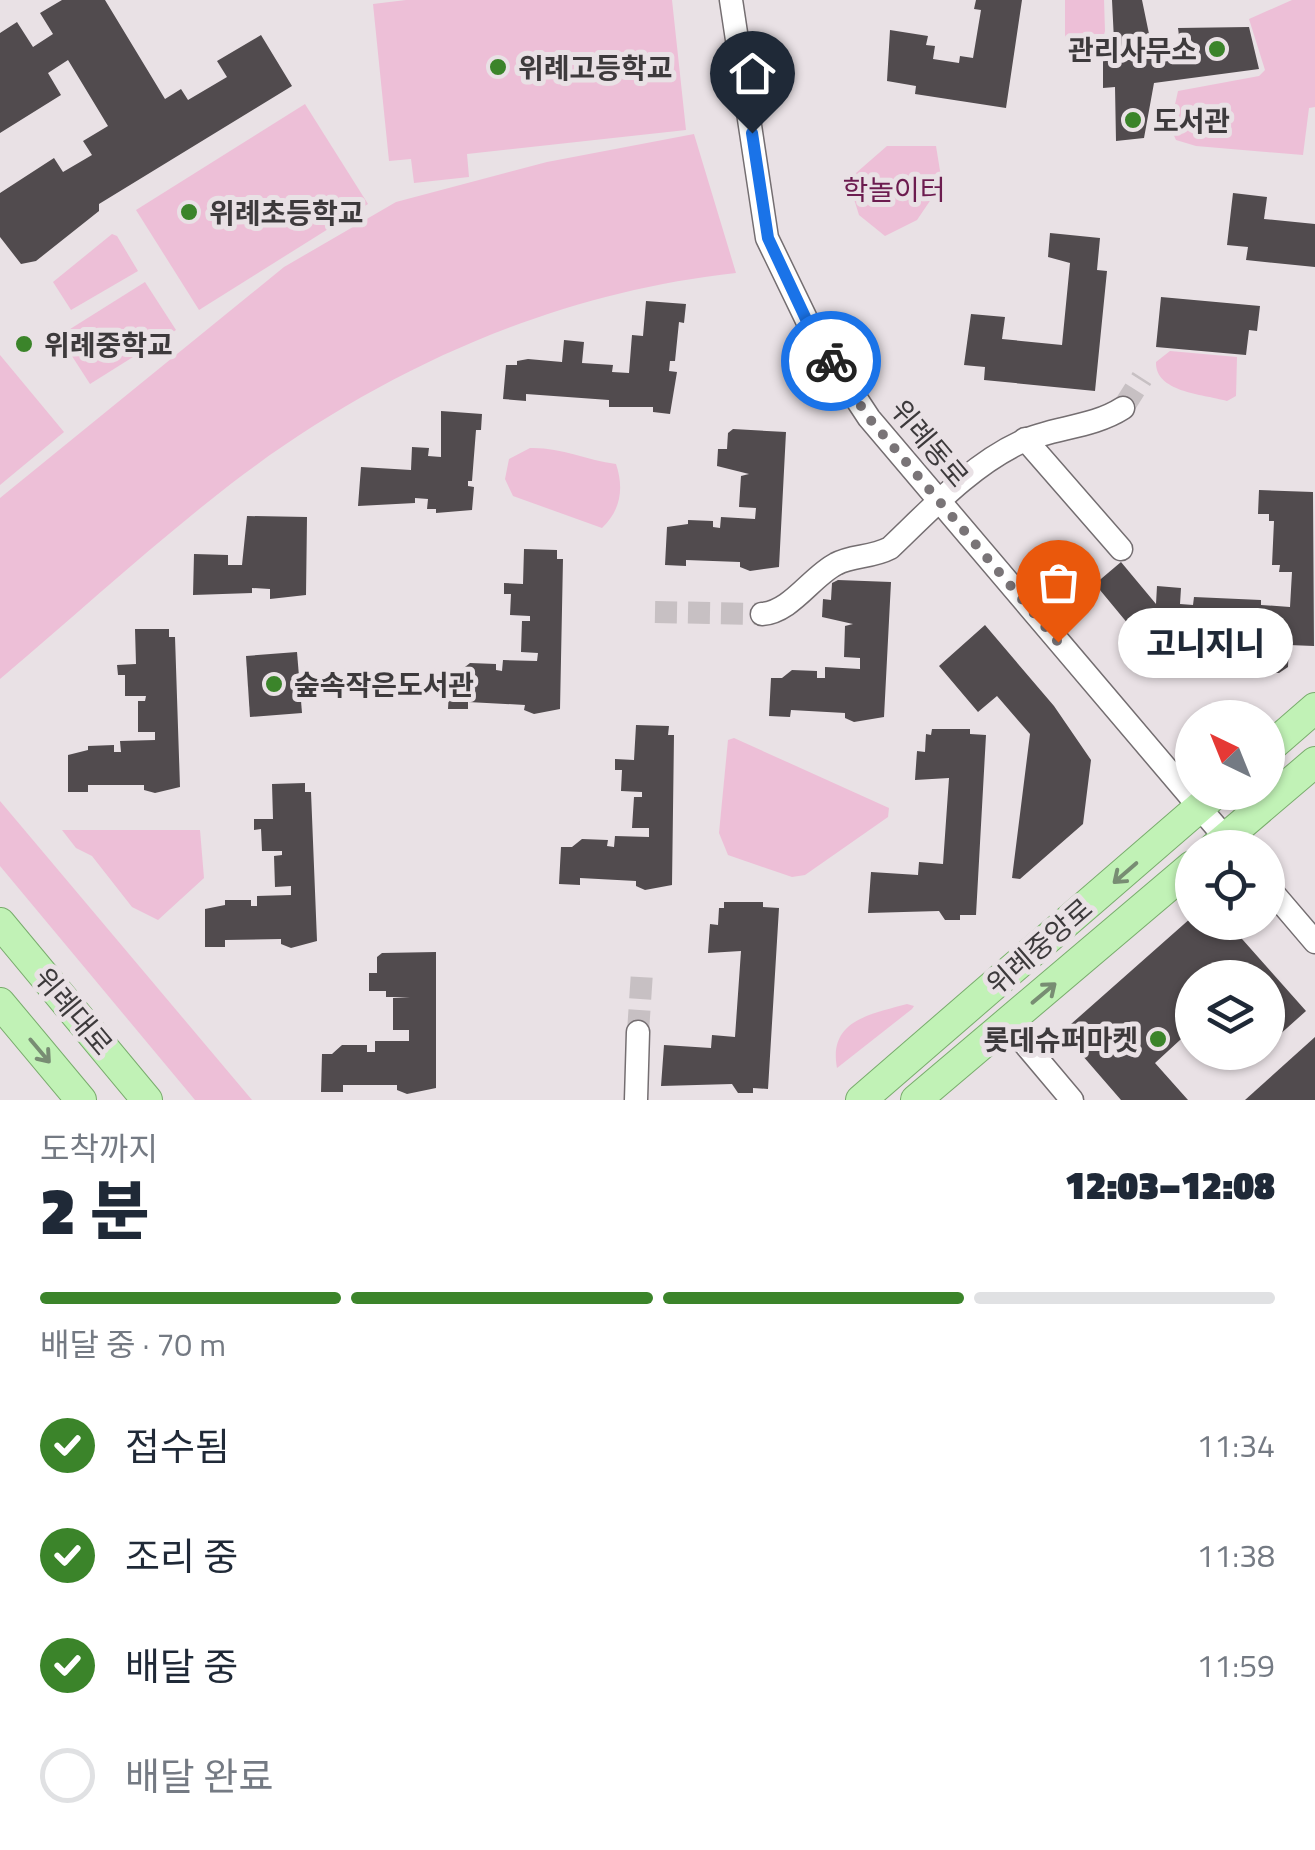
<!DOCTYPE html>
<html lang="ko">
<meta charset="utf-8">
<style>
:root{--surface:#fff;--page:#f2f2f3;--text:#1f2937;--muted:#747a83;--line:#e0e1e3;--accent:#3b842a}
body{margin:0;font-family:"Titillium Web","Noto Sans KR",sans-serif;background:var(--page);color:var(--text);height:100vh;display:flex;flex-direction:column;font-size:38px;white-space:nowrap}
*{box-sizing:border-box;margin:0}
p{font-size:32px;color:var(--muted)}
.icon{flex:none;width:55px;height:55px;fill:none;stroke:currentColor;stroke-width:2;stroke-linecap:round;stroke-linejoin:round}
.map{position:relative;height:1100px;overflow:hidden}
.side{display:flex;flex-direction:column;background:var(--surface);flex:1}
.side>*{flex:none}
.needle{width:65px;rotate:317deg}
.buttons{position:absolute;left:1175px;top:700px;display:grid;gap:20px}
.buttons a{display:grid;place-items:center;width:110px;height:110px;border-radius:50%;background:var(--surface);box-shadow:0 2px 8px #0004;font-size:50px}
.pin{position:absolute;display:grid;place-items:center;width:85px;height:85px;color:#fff;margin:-102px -42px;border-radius:50% 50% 50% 0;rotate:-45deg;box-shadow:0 0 10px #0007}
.pin .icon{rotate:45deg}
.courier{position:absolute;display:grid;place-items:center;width:100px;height:100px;margin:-50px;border:8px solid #1a73e8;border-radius:50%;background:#fff;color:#222;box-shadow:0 2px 12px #0007}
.bubble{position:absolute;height:70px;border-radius:35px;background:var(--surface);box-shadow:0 2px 8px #0004;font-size:32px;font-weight:800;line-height:70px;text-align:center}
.head em{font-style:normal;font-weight:800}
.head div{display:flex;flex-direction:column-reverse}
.head{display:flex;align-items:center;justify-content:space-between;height:170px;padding:0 40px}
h1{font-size:65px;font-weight:800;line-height:75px}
.bar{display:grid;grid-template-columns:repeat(4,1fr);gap:15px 10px;align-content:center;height:120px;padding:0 40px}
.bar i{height:12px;border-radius:8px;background:var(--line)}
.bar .on{background:var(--accent)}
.bar p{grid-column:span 4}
ol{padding:0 40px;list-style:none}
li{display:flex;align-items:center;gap:30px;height:110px}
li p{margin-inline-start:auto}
li .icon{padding:10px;border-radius:50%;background:var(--accent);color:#fff;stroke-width:4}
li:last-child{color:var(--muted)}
li i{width:55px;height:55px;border:5px solid var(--line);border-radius:50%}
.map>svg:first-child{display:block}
.green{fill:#edbfd7}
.building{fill:#514b4e}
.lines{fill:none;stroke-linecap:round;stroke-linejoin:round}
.minor-tunnel{stroke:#c7c0c3;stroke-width:22;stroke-dasharray:22 11;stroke-linecap:butt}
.minor-casing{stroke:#746e71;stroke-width:25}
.major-casing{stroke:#78ac6c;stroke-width:32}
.minor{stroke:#fff;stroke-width:22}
.major{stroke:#c1f2b6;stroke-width:30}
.oneway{stroke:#788d73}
.done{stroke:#797477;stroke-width:10;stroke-dasharray:0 18}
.route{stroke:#1a73e8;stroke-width:12}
.poi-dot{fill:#3b842a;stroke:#e9e1e5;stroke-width:4}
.labels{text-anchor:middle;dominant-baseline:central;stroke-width:10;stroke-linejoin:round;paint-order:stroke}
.poi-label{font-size:28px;font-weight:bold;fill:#3d3a3c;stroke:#e9e1e5;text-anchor:start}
.park-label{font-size:28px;fill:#6c1c4f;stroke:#e9e1e5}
.street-label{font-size:28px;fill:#3d3a3c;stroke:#e9e1e5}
</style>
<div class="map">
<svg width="1315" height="1100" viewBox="0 0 1315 1100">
<rect width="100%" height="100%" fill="#e9e1e5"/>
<g class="green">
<polygon points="406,0 672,0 686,130 467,154 469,177 414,183 411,159 389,161 373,4"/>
<polygon points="1065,0 1104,0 1105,31 1099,55 1073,55 1065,35"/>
<polygon points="1292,0 1315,0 1315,107 1309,108 1303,155 1196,146 1176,140 1170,127 1178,91 1259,76 1265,70 1249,19"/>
<polygon points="305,104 368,204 199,310 136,210"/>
<path d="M 694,134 L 736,273 C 551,293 379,371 232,483 C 152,545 77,614 0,679 L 0,498 L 284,267 L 396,202 L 547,162 Z"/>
<polygon points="887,146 936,146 942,183 917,220 885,236 859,215 848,180"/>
<polygon points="112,234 117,236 138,271 71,310 53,282"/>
<polygon points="145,282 176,330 90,384 59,336"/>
<path d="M 1170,351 L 1237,357 L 1236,396 L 1227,401 C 1202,394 1155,392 1156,362 Z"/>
<polygon points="0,355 64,432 0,485"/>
<path d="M 530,448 C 560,447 586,460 616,464 C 624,488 621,510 602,528 L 513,496 L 505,479 L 509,459 Z"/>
<polygon points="734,738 889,808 888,817 805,875 792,877 728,855 719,833 728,740"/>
<polygon points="0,801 252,1100 195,1100 0,866"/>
<polygon points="62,830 200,830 204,878 158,920 132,907 92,856 76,848"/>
<path d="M 907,1004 L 914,1006 L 912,1009 L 837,1068 C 828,1020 871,1014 907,1004 Z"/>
</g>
<g class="building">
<polygon points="62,0 105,0 165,99 181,89 188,100 227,77 217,61 261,35 292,86 99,204 99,211 36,261 21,264 0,237 0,193 54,158 63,172 92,155 83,141 108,126 68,60 48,73 61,95 0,133 0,33 17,22 33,47 53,34 40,13"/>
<polygon points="976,0 1022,0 1006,108 915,94 916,86 887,81 890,30 928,36 926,45 935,46 933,59 959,63 960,56 973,58 981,10 974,9"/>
<polygon points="1112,0 1142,0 1155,63 1182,59 1178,28 1249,27 1259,69 1154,83 1144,138 1116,141 1115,87 1103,88 1103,61 1115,61"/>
<polygon points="1233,193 1267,197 1264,219 1315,224 1315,267 1246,260 1248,247 1227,245"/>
<polygon points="1050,233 1100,238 1097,270 1107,271 1095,391 984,380 985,367 964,365 971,314 1005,317 1002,339 1062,345 1070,263 1048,257"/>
<polygon points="1161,297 1260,306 1257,331 1249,330 1246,355 1156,347"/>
<polygon points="646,301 686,304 684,323 679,322 675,361 670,361 669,371 677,372 670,414 653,412 653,407 609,407 609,400 526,394 526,401 503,399 506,365 517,365 517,361 528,359 562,362 564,340 584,342 582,363 613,365 612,372 629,373 632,335 643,336"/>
<polygon points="441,411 482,414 481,430 476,430 472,481 468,481 468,486 474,487 472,510 436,513 436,509 427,509 428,499 415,498 415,503 358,506 361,467 411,470 412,447 429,448 428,456 441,457"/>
<polygon points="733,429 786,432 779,567 750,571 740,567 740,562 686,560 686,566 665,565 667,527 688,524 688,520 713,521 713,527 720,528 721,517 755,519 756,508 739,507 741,476 749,474 717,466 718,449 727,449 728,433"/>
<polygon points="1259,490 1313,492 1314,646 1289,645 1288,667 1279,673 1167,671 1095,584 1121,562 1156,604 1157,586 1181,588 1180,604 1193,605 1194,597 1261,600 1261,605 1290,607 1292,572 1279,572 1280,565 1272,565 1274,521 1269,521 1269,514 1258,514"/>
<polygon points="247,516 307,517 306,595 270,599 270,589 252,588 252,593 193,595 194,554 228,555 228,565 242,565"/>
<polygon points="524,549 557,550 557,559 563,559 560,709 534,714 524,710 525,705 468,702 468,709 448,709 450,671 460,671 470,663 496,664 496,670 502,671 503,660 537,661 538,653 521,652 522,621 530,621 530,616 510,615 511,594 504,594 504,583 523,584"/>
<polygon points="838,580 891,582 884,717 854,722 845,718 845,713 791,710 790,717 769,716 771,678 782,678 792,670 817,671 817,678 825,678 825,667 860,669 860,658 844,657 845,626 853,624 822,617 823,599 831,600 832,583"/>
<polygon points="985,625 1054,706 1091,760 1083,824 1020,879 1012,878 1030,734 997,696 978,712 939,666"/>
<polygon points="135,629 169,629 169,637 175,637 180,787 155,793 144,790 144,785 88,785 88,792 68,792 68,755 88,750 88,746 114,745 114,752 121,752 120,741 155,740 155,732 138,732 138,701 145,701 146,696 125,696 125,675 118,675 117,665 136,664"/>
<polygon points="297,652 302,713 250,717 246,656"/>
<polygon points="636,725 669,726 668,735 674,735 672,885 645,890 636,886 636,881 580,878 580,885 559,884 561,847 572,847 582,839 608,840 607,846 614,847 615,836 649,837 649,828 632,828 634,797 642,797 642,792 621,791 622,770 615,770 615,759 634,760"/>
<polygon points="932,729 970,729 970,734 986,735 976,915 960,915 960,920 945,920 939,911 868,913 871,872 918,875 919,862 943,864 949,778 915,780 917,751 925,752 926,734 931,735"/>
<polygon points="305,783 305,792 311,792 317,941 291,948 281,944 281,939 225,940 225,947 205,947 205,909 225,905 225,900 251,900 251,906 257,906 257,896 291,895 291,886 275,887 274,856 282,855 282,851 262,851 261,829 254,830 254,819 273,819 272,784"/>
<polygon points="724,902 763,902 763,907 779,908 768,1089 753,1088 753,1093 738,1093 732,1084 661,1086 664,1045 711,1048 712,1035 735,1037 741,951 708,953 710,924 718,925 719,908 724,908"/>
<polygon points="1192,917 1192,922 1227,922 1306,1011 1268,1045 1268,978 1192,978 1192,1029 1155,1063 1188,1100 1121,1100 1062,1032"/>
<polygon points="436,952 436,1088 407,1094 397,1090 397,1085 343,1085 343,1092 321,1092 322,1054 332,1054 342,1045 367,1045 367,1052 375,1052 375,1041 409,1041 409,1030 393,1030 393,998 410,997 386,997 386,991 369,991 369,973 377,973 377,957 382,953"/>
<polygon points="1315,1037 1315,1100 1245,1100"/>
</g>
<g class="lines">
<g class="minor-tunnel">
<polyline points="1123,408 1142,378"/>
<polyline points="655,612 762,614"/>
<polyline points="638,1032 642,972"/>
</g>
<defs>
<g id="minor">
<polyline points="731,0 767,238 813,333 869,418 1234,848"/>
<polyline points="1025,439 1121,549"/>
<path d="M 762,614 C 791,612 811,577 836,564 C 852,555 871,558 890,548 C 929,511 971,465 1021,442 C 1053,427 1092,428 1123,408"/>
<polyline points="1268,887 1315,942"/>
<polyline points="1008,1024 1072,1100"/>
<polyline points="636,1100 638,1032"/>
</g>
<g id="major">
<polyline points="1268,749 1315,708"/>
<polyline points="1214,848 1315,762"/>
<polyline points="0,923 147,1100"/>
<polyline points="0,1003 81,1100"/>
<polyline points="861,1100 1217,792"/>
<polyline points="916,1100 1192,866"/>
</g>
</defs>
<use href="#minor" class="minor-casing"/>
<use href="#major" class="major-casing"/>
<use href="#minor" class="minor"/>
<use href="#major" class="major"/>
</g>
<defs><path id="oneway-shaft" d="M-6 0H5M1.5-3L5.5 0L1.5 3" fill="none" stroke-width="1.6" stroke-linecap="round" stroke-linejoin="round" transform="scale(2.5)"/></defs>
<g class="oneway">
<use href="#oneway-shaft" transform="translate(1125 873) rotate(139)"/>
<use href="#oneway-shaft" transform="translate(1044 993) rotate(-40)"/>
<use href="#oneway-shaft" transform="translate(40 1051) rotate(50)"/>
</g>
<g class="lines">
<polyline class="done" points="831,361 869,418 1058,642"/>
<polyline class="route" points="752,133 768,238 813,334 831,361"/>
</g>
<g class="poi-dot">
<circle cx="1217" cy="49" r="10"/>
<circle cx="498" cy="67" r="10"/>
<circle cx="1133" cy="120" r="10"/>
<circle cx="189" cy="212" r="10"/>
<circle cx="24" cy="344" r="10"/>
<circle cx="274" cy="684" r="10"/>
<circle cx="1158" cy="1039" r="10"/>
</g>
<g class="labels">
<g class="poi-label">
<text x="1197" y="49" text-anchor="end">관리사무소</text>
<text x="518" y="67">위례고등학교</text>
<text x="1153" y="120">도서관</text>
<text x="209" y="212">위례초등학교</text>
<text x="44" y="344">위례중학교</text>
<text x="294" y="684">숲속작은도서관</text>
<text x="1138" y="1039" text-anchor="end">롯데슈퍼마켓</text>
</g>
<g class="park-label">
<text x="894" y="189">학놀이터</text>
</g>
<g class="street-label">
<text transform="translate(930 443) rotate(50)">위례동로</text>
<text transform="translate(1039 946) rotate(-41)">위례중앙로</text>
<text transform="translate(74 1011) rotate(50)">위례대로</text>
</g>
</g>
</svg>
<div class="buttons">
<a><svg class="needle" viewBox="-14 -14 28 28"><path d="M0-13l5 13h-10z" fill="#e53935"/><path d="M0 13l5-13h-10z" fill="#747a83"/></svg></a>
<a><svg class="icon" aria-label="locate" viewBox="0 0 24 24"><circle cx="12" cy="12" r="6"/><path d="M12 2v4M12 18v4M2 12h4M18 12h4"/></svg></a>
<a><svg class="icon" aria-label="layers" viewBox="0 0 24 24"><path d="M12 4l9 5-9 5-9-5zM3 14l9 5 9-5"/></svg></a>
</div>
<div class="pin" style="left:1058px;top:642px;background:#ea580c"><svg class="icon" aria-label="bag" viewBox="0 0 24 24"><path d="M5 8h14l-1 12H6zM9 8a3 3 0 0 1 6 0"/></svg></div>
<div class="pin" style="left:752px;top:133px;background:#1f2937"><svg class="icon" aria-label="home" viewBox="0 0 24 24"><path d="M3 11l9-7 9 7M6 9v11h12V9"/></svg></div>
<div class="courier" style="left:831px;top:361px"><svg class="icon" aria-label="bike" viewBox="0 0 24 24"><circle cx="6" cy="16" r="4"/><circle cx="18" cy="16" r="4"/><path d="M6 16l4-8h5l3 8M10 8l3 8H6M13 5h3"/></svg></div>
<div class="bubble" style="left:1118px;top:608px;width:175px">고니지니</div>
</div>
<section class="side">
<div class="head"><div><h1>2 분</h1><p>도착까지</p></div><em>12:03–12:08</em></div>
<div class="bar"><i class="on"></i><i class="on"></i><i class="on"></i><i></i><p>배달 중 · 70 m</p></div>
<ol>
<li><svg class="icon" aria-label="check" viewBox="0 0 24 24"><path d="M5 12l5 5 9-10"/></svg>접수됨<p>11:34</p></li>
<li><svg class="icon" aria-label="check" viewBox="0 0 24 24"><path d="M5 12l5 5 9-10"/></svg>조리 중<p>11:38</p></li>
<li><svg class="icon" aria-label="check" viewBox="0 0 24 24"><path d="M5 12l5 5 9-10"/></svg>배달 중<p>11:59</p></li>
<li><i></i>배달 완료</li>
</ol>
</section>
